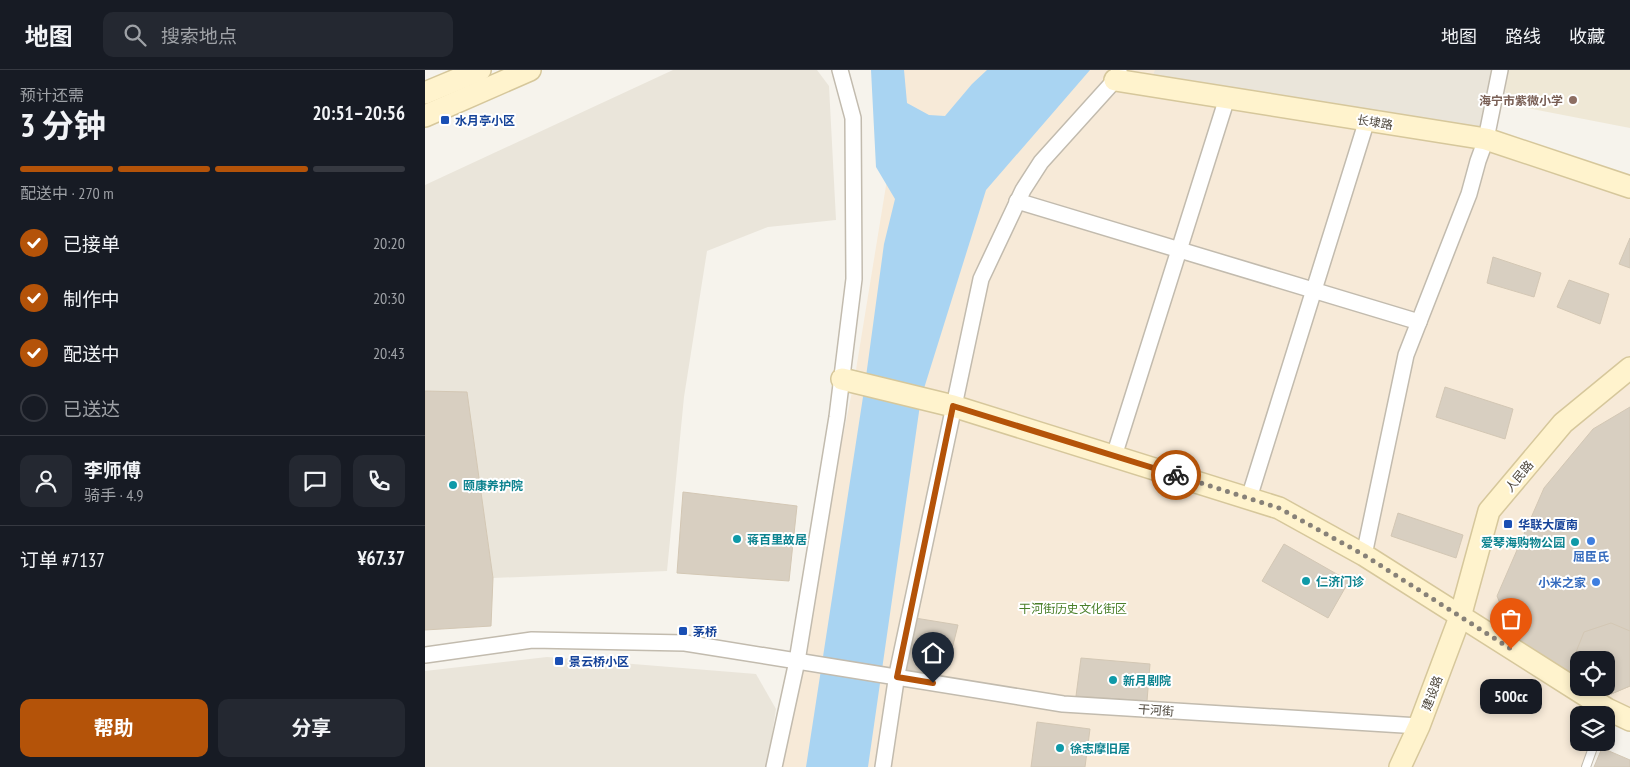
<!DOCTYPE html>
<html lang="zh">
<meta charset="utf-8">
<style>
:root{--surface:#171b24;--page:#242831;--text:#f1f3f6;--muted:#9ea1a6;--line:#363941;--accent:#b45309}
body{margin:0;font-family:"PT Sans Narrow","Noto Sans SC",sans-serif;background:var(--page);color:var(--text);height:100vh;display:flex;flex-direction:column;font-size:19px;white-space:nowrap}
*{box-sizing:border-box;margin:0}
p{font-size:16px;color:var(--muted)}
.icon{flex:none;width:28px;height:28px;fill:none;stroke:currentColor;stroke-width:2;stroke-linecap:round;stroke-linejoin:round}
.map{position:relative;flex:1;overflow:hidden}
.panel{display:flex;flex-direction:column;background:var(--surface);width:425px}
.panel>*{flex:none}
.fabs{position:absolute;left:1145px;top:581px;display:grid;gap:10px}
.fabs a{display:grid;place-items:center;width:45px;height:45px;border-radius:10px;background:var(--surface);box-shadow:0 2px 8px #0003;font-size:25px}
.pin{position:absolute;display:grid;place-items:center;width:42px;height:42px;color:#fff;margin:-51px -21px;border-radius:50% 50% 50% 0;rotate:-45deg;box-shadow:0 0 5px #0007}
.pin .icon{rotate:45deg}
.courier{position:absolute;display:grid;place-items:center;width:50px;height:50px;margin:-25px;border:4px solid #b45309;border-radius:50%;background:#fff;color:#222;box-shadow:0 1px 6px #0007}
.bubble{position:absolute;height:35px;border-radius:10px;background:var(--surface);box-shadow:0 2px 8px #0003;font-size:16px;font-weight:700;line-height:35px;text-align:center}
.head em{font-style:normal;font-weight:700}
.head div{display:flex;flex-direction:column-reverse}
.head{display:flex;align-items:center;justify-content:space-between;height:85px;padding:0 20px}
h1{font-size:32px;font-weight:700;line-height:38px}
.bar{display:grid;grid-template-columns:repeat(4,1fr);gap:8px 5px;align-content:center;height:60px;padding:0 20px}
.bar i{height:6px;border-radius:4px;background:var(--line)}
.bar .on{background:var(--accent)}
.bar p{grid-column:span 4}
.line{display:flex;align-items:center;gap:12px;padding:0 20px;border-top:1px solid var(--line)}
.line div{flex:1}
.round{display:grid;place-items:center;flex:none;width:52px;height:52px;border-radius:10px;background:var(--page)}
ol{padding:0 20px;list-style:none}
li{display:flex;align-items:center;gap:15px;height:55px}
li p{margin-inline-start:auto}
li .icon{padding:5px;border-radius:50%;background:var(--accent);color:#fff;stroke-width:4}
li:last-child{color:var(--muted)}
li i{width:28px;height:28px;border:2px solid var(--line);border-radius:50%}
.cta{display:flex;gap:10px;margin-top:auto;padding:10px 20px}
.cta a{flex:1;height:58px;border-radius:10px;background:var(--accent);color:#fff;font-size:20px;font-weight:700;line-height:58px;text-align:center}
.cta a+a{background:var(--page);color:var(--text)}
header{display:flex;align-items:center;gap:30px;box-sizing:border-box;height:70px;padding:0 25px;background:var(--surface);border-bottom:1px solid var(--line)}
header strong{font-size:24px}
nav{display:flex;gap:28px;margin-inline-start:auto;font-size:18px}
.search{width:350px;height:45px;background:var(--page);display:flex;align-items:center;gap:12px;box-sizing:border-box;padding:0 18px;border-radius:10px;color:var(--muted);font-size:19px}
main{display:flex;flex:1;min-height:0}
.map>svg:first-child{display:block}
.residential{fill:#eae5da}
.commercial{fill:#f7ead8;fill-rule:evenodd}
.education{fill:#efe8d6}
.water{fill:#a9d4f2}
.building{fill:#d8cfc1;stroke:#d3c7b4}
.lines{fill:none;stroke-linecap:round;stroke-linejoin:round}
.lane-casing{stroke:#c2bbae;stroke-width:10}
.street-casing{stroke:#c2bbae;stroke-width:18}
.secondary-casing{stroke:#d6c79b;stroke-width:24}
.lane{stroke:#fff;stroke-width:8}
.street{stroke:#fff;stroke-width:15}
.secondary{stroke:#fff3cd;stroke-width:21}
.done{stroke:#878178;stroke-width:5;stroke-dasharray:0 9}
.route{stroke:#b45309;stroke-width:6}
.education-dot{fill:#8d6e63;stroke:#fff;stroke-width:2}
.transit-dot{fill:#1a4fb4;stroke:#fff;stroke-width:2}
.culture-dot{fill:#0f9aa8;stroke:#fff;stroke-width:2}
.shop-dot{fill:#3f7fe0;stroke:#fff;stroke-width:2}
.labels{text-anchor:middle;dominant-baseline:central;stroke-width:4;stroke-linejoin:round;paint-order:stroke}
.education-label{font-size:12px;font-weight:bold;fill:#785e54;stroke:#fff;text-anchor:end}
.transit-label{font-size:12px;font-weight:bold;fill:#164399;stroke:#fff;text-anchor:start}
.street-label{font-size:12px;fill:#4b4439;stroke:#fff}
.culture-label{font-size:12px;font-weight:bold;fill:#0d838f;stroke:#fff;text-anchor:start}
.shop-label{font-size:12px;font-weight:bold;fill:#366cbe;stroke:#fff}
.park-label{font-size:12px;fill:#4a7f2a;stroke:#fff}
</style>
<header>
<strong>地图</strong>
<div class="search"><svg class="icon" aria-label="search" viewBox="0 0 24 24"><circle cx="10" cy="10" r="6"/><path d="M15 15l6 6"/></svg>搜索地点</div>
<nav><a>地图</a><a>路线</a><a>收藏</a></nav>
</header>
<main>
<section class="panel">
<div class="head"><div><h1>3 分钟</h1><p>预计还需</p></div><em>20:51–20:56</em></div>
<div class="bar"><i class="on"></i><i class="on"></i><i class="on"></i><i></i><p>配送中 · 270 m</p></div>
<ol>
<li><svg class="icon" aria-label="check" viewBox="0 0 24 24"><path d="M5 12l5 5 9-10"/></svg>已接单<p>20:20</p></li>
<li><svg class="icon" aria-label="check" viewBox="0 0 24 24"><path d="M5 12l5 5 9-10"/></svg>制作中<p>20:30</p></li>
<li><svg class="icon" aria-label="check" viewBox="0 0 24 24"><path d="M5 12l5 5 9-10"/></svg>配送中<p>20:43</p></li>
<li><i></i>已送达</li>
</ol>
<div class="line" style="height:90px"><a class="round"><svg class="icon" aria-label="person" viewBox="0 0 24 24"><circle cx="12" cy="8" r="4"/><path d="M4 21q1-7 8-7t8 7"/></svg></a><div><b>李师傅</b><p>骑手 · 4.9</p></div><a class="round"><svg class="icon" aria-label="chat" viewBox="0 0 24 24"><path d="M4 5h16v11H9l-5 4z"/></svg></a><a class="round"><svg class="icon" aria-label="phone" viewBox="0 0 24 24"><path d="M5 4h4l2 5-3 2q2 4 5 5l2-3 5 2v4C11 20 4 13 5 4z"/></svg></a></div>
<div class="line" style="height:65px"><div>订单 #7137</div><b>¥67.37</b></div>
<div class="cta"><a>帮助</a><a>分享</a></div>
</section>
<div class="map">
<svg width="1205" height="697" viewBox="0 0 1205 697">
<rect width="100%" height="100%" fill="#f6f3ec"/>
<g class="residential">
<polygon points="248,0 392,0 404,16 411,150 343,157 282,181 259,327 242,501 68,508 42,323 0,322 0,115"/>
<polygon points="727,0 1075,0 1061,69 719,23"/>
<polygon points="122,587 331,604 351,639 342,697 0,697 0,601"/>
</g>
<path class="commercial" d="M 472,0 L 730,0 L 724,15 L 1061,69 L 1205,114 L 1205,650 L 1180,645 L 1154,645 L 1154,672 L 1171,673 L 1162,697 L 352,697 L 372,591 L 429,312 L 474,36 ZM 1154,590 L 1181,590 L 1181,618 L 1154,618 Z"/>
<polygon class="education" points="1083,0 1205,0 1205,58 1102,38 1080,22"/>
<polygon class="water" points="446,0 479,0 482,33 504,45 520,46 547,14 562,0 665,0 561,120 496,328 443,697 381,697 440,314 459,174 470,129 451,97"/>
<g class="building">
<polygon points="1205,168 1205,198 1194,194"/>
<polygon points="1068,187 1116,203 1109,227 1062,213"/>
<polygon points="1144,210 1184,224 1175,254 1132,237"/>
<polygon points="1020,317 1088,339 1080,369 1011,347"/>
<polygon points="0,321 42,322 68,508 66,556 0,560"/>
<polygon points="1205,337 1205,616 1186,624 1173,618 1181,618 1181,590 1154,590 1154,608 1094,580 1072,526 1119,418 1168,359"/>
<polygon points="258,422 372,436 364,511 252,503"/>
<polygon points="973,443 1038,465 1031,488 966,466"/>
<polygon points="859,474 924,511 903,548 837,511"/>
<polygon points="490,548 533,555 527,579 513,578 508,610 479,605"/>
<polygon points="1186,553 1205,561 1205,616 1186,624 1173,618 1181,618 1181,590 1154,590 1154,598 1149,587 1159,562"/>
<polygon points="656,588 725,594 722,631 651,626"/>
<polygon points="612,652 665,659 660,697 606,697"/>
<polygon points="1177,678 1205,690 1205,697 1169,697"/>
</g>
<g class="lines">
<defs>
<polyline id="lane" points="1161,697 1170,672"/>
<g id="street">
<polyline points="592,131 994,252"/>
<polyline points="689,386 802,28"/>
<polyline points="824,428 942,50"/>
<polyline points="939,485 981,285 1044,124 1053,91 1061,69 1075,0"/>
<polyline points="0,585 107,570 260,573 638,634 994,656"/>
<polyline points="349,697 372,591 412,347 429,209 428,48 415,0"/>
<polyline points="458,697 472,604 556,209 598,120 616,92 690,10 694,1"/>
</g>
<g id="secondary">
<polyline points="690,10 1061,69 1205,117"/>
<polyline points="0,23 55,0"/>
<polyline points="0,46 105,0"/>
<polyline points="417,309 528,336 854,438 939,485 1182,639 1205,650"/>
<polyline points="975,697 994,656 1035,547 1064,441 1138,353 1205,298"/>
</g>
</defs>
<use href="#lane" class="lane-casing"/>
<use href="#street" class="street-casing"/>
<use href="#secondary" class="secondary-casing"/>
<use href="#lane" class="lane"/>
<use href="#street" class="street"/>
<use href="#secondary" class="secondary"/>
</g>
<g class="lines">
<polyline class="done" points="751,405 854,438 939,485 1086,579"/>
<polyline class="route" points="508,613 472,607 528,336 751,405"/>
</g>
<circle class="education-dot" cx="1148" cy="30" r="5"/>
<g class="transit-dot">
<rect x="15" y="45" width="10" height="10" rx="2.5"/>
<rect x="1078" y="449" width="10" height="10" rx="2.5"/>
<rect x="253" y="556" width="10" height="10" rx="2.5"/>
<rect x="129" y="586" width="10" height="10" rx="2.5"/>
</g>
<g class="culture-dot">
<circle cx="28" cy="415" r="5"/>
<circle cx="312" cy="469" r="5"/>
<circle cx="1150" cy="472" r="5"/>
<circle cx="881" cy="511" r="5"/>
<circle cx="688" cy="610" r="5"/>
<circle cx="635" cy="678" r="5"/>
</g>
<g class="shop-dot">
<circle cx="1166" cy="471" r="5"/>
<circle cx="1171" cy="512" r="5"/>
</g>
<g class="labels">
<g class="education-label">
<text x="1138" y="30">海宁市紫微小学</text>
</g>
<g class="transit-label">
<text x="30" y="50">水月亭小区</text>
<text x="1093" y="454">华联大厦南</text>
<text x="268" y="561">茅桥</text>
<text x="144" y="591">景云桥小区</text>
</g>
<g class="street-label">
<text transform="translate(950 52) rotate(9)">长埭路</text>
<text transform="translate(1094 406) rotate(-50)">人民路</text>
<text transform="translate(1007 623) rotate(-69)">建设路</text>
<text transform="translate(731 640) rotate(4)">干河街</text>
</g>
<g class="culture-label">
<text x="38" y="415">颐康养护院</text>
<text x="322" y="469">蒋百里故居</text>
<text x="1140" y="472" text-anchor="end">爱琴海购物公园</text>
<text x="891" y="511">仁济门诊</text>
<text x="698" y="610">新月剧院</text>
<text x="645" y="678">徐志摩旧居</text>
</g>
<g class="shop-label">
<text x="1166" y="486">屈臣氏</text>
<text x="1161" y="512" text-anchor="end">小米之家</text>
</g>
<g class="park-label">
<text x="648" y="538">干河街历史文化街区</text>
</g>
</g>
</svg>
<div class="fabs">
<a><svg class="icon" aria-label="locate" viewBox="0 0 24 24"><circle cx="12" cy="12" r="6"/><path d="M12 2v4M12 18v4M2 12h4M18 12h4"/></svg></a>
<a><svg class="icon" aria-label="layers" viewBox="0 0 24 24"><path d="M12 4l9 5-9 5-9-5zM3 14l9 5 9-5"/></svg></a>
</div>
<div class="pin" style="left:1086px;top:579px;background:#ea580c"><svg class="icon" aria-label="bag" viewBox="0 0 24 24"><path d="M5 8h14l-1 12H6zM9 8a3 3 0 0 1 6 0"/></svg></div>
<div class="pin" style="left:508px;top:613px;background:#1f2937"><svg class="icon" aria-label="home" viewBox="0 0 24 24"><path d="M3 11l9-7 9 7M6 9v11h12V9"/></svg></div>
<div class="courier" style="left:751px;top:405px"><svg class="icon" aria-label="bike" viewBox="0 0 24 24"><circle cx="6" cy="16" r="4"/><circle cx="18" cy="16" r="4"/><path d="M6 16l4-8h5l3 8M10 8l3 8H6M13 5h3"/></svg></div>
<div class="bubble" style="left:1055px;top:609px;width:62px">500cc</div>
</div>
</main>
